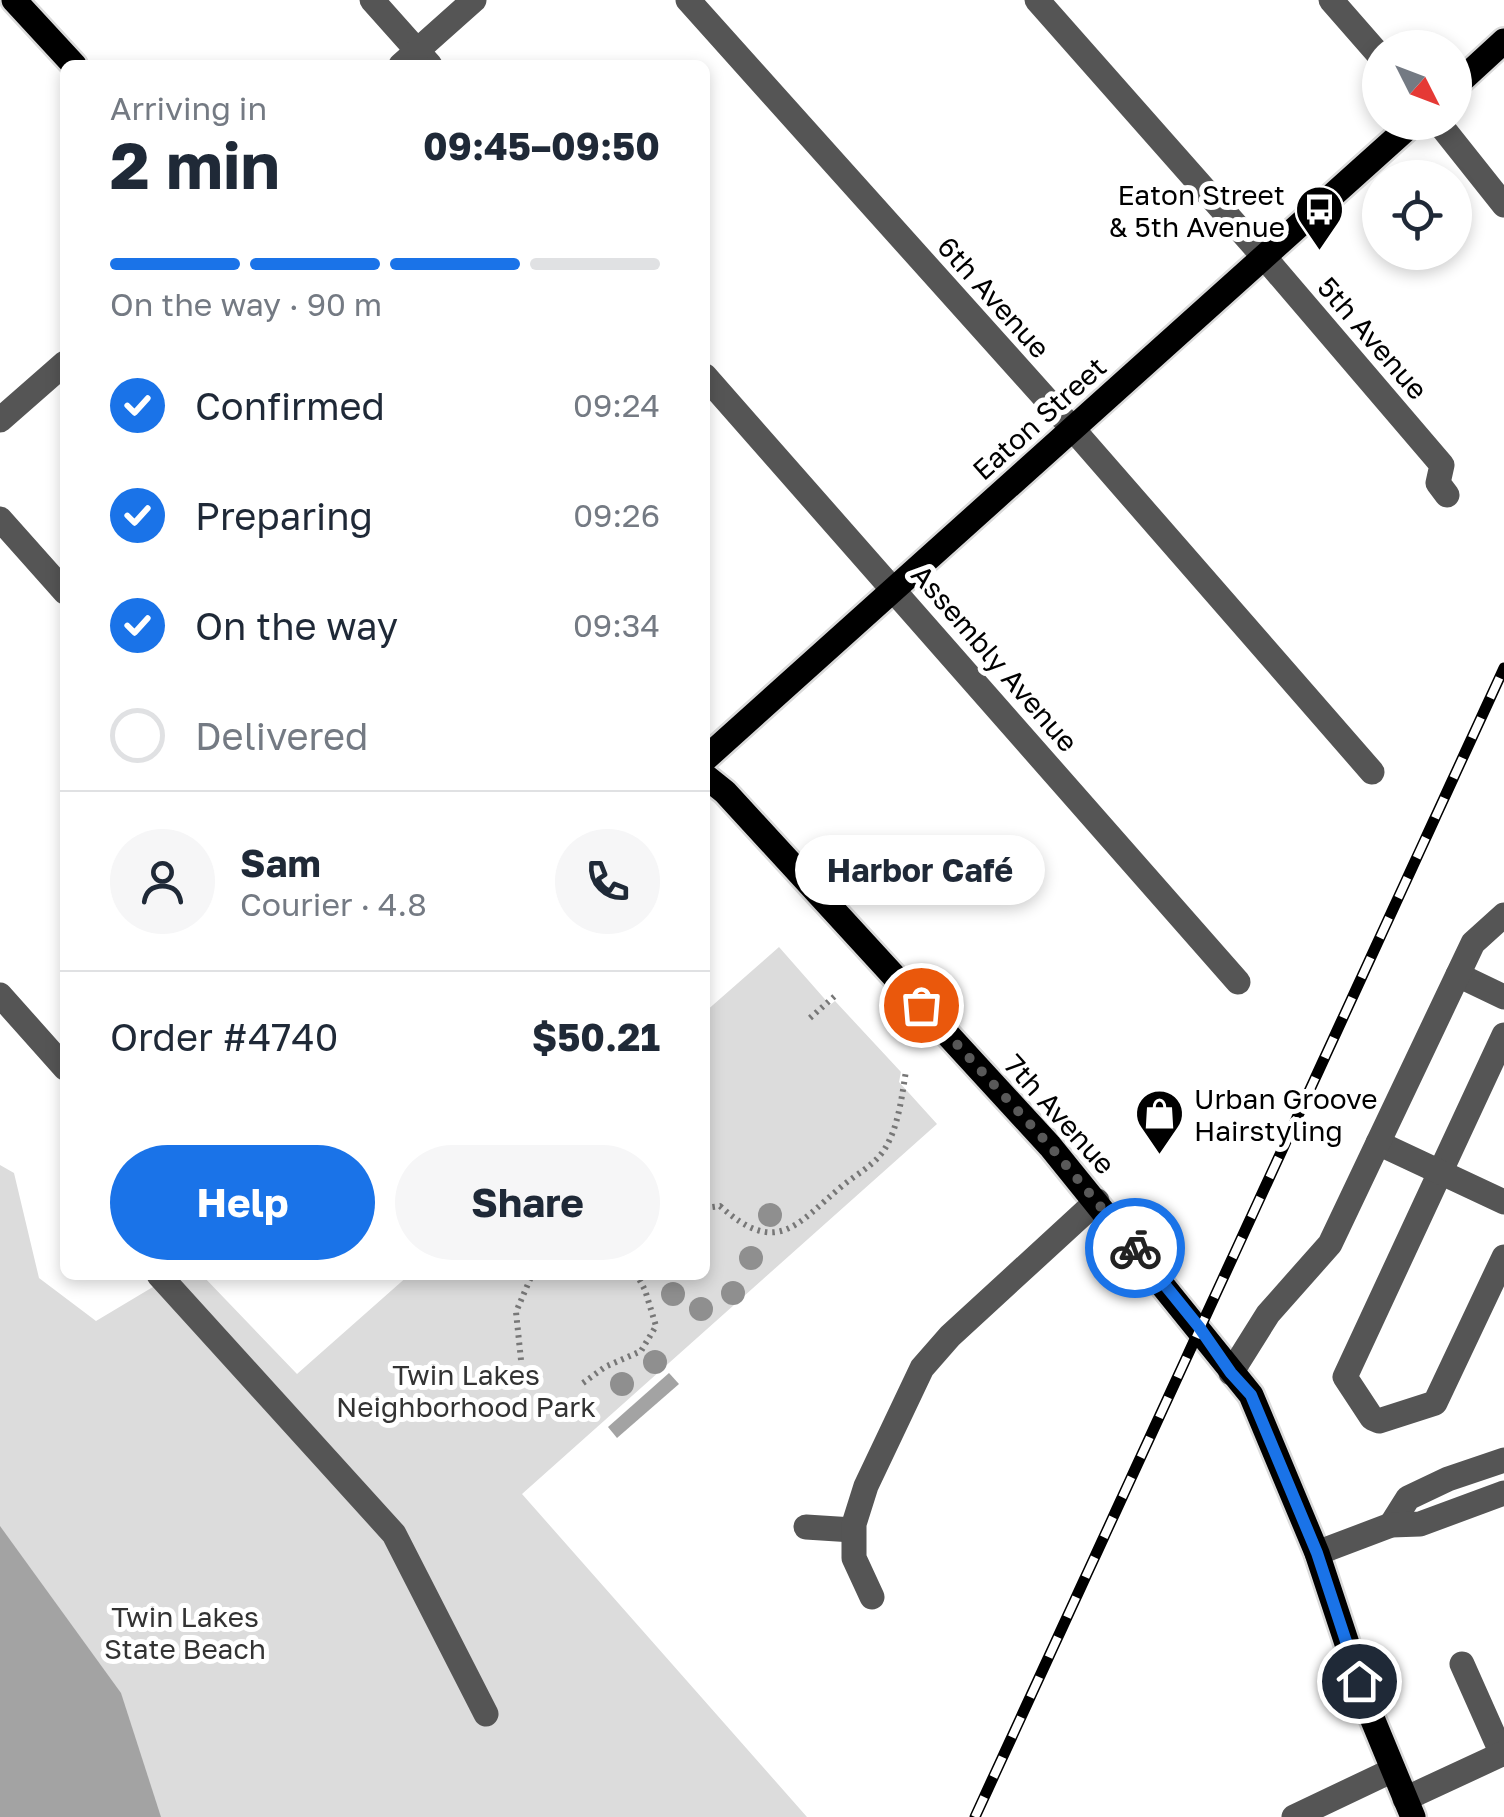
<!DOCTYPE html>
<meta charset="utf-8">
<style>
:root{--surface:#fff;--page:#f6f6f7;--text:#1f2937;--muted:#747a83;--line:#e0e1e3;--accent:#1a73e8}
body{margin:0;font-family:"Golos Text",sans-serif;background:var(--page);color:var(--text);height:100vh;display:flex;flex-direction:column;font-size:38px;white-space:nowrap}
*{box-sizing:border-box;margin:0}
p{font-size:32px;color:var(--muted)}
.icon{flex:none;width:55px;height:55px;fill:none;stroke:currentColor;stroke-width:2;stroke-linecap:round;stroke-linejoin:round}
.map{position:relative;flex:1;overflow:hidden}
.panel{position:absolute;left:60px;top:60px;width:650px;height:1220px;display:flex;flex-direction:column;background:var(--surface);border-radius:15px;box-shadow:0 5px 15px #0003}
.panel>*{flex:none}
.needle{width:65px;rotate:132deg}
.tools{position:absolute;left:1362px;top:30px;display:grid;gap:20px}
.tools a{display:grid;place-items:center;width:110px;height:110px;border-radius:50%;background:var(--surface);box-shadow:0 5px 15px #0003;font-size:50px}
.pin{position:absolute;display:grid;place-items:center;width:85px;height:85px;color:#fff;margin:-42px;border:5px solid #fff;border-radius:50%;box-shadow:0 2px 10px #0007}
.courier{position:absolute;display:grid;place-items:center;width:100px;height:100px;margin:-50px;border:8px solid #1a73e8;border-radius:50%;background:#fff;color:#222;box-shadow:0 2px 12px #0007}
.bubble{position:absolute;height:70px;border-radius:35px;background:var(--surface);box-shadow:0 5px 15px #0003;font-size:32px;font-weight:700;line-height:70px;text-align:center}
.summary em{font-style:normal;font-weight:700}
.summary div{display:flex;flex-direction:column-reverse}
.summary{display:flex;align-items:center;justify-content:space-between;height:170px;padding:0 50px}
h1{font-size:65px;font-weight:700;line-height:75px}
.bar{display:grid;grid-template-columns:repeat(4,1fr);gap:15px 10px;align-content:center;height:120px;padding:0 50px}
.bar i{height:12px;border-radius:8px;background:var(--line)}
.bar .on{background:var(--accent)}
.bar p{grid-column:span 4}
.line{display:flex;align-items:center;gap:25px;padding:0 50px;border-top:2px solid var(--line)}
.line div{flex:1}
.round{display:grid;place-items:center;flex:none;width:105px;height:105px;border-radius:52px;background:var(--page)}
ol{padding:0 50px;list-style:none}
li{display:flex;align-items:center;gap:30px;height:110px}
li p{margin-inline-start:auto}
li .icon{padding:10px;border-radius:50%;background:var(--accent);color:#fff;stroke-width:4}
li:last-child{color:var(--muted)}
li i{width:55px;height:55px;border:5px solid var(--line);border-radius:50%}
.primary-button{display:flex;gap:20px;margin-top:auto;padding:20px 50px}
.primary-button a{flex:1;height:115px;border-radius:60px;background:var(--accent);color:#fff;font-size:40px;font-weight:700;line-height:115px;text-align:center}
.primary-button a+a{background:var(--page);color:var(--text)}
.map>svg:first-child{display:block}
.green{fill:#dcdcdc}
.water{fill:#a3a3a3}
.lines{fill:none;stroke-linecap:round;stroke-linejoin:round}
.major-casing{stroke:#dbdbdb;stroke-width:30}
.path{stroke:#777;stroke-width:6;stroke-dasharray:2.5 5;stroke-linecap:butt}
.minor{stroke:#555;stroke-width:25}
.major{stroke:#000;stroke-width:25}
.rail-casing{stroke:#000;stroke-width:11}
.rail{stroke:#fff;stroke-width:8;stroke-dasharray:22;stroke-linecap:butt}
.tree{fill:#8f8f8f}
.done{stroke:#595959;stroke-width:10;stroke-dasharray:0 18}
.route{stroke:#1a73e8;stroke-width:12}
.labels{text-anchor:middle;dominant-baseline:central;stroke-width:10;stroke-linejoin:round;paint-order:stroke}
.poi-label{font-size:28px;fill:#000;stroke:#fff;text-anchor:end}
.street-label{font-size:28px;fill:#000;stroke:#fff}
.park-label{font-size:28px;fill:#333;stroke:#fff}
</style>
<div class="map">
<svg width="1504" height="1817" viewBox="0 0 1504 1817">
<rect width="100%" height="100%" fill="#fff"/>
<polygon class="green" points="779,947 830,1005 835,1001 901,1072 899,1082 937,1124 522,1494 807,1817 0,1817 0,1165 14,1173 39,1278 96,1321 173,1275 202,1275 297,1374 409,1275 705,1275 705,1012"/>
<g class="water">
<polygon points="669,1373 679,1384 617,1438 608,1427"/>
<polygon points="0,1526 121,1693 161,1817 0,1817"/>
</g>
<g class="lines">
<defs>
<g id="major">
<polyline points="14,0 74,65"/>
<polyline points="1455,86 1504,41"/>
<polyline points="705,759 1414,122"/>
<polyline points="705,776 725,792 1050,1146 1251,1395 1317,1553 1370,1713 1413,1817"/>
</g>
</defs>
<use href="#major" class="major-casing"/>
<g class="path">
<polyline points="810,1018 836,995"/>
<path d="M 705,1208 L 720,1206 C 777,1257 796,1225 842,1186 C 858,1173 877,1164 887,1145 C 899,1123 902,1095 906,1071"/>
<polyline points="521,1360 516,1312 531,1277 536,1275"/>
<polyline points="583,1383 605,1367 641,1351 656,1326 645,1290 637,1275"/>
</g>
<g class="minor">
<polyline points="372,0 430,65"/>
<polyline points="688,0 1072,428 1372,772"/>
<polyline points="1037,0 1265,258 1442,465 1438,483 1447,495"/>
<polyline points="1331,0 1380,56"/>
<polyline points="401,65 474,0"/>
<polyline points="1438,122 1504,205"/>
<polyline points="705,376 1238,982"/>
<polyline points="0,420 65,363"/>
<polyline points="0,519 65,592"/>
<polyline points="1458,975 1504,997"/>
<polyline points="0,995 65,1068"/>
<polyline points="1504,1035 1345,1377 1372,1418 1379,1421 1435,1403 1504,1257"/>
<polyline points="1378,1143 1504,1202"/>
<polyline points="159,1275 394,1534 486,1714"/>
<polyline points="1231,1373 1268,1314 1330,1244 1473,943 1504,915"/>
<polyline points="1391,1525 1408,1498 1448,1479 1504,1460"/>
<polyline points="806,1527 853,1530"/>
<polyline points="1317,1553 1391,1525 1420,1524 1504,1493"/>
<polyline points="872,1597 854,1558 854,1524 866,1486 922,1368 950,1336 1097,1201"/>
<polyline points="1462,1664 1502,1754"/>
<polyline points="1405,1799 1504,1753"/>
<polyline points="1294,1817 1393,1770"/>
</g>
<use href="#major" class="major"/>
<defs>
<polyline id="rail" points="975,1817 1504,668"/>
</defs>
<use href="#rail" class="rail-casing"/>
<use href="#rail" class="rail"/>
</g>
<g class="tree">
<circle cx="770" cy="1215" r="12"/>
<circle cx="751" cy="1258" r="12"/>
<circle cx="733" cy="1293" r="12"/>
<circle cx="673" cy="1294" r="12"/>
<circle cx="701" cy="1309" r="12"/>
<circle cx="655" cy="1362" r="12"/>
<circle cx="622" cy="1384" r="12"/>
</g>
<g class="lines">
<polyline class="done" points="921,1005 1050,1146 1135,1248"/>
<polyline class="route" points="1135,1248 1199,1327 1231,1373 1251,1395 1317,1553 1359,1681"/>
</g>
<defs>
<symbol id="bus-pin" viewBox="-11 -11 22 30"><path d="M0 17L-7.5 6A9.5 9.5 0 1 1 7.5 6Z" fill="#000" stroke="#fff"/><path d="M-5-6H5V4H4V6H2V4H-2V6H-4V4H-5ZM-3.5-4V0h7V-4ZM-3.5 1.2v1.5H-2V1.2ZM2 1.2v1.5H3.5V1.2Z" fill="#fff"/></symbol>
<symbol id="shop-pin" viewBox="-11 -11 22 30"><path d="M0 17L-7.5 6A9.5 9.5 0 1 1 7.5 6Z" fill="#000" stroke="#fff"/><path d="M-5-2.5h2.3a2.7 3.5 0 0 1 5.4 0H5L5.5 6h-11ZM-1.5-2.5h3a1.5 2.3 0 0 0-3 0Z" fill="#fff"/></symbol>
</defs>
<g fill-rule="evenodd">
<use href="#bus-pin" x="1292" y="182" width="55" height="75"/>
<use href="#shop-pin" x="1132" y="1086" width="55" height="75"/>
</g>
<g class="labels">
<g class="poi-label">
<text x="1285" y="194">Eaton Street<tspan x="1285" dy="32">&amp; 5th Avenue</tspan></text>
<text x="1194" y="1098" text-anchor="start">Urban Groove<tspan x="1194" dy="32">Hairstyling</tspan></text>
</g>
<g class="street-label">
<text transform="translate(994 297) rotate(48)">6th Avenue</text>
<text transform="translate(1373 338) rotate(49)">5th Avenue</text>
<text transform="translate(1039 418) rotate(-42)">Eaton Street</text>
<text transform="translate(995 658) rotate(49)">Assembly Avenue</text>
<text transform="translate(1060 1114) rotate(48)">7th Avenue</text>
</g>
<g class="park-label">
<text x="466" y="1374">Twin Lakes<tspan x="466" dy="32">Neighborhood Park</tspan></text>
<text x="185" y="1616">Twin Lakes<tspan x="185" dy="32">State Beach</tspan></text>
</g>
</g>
</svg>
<div class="tools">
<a><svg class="needle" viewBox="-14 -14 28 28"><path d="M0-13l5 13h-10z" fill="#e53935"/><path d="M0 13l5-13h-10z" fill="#747a83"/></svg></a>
<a><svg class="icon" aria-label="locate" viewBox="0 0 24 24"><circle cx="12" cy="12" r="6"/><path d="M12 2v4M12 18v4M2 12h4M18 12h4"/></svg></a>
</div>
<div class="pin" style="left:921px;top:1005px;background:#ea580c"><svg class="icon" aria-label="bag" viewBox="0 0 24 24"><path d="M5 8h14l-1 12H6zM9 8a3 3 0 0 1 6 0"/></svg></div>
<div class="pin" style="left:1359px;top:1681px;background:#1f2937"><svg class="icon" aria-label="home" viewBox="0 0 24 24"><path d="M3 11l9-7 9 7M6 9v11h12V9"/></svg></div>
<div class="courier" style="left:1135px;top:1248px"><svg class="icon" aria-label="bike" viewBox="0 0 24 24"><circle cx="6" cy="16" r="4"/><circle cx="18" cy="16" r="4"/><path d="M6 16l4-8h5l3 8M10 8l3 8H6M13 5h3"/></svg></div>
<div class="bubble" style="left:795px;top:835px;width:250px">Harbor Café</div>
<section class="panel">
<div class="summary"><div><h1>2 min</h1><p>Arriving in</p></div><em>09:45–09:50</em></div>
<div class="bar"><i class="on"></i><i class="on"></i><i class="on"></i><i></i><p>On the way · 90 m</p></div>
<ol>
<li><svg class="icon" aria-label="check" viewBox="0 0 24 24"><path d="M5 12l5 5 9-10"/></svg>Confirmed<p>09:24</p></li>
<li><svg class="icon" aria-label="check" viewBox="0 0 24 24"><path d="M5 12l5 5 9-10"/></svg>Preparing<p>09:26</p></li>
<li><svg class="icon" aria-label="check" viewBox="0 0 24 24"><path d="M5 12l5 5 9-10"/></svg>On the way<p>09:34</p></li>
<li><i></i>Delivered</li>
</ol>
<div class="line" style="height:180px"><a class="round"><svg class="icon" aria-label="person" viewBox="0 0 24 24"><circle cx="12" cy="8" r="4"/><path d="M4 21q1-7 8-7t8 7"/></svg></a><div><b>Sam</b><p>Courier · 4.8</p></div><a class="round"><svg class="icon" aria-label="phone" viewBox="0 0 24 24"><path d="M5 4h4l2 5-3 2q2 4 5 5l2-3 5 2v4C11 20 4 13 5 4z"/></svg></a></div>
<div class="line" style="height:130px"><div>Order #4740</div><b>$50.21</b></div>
<div class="primary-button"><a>Help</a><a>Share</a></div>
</section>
</div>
